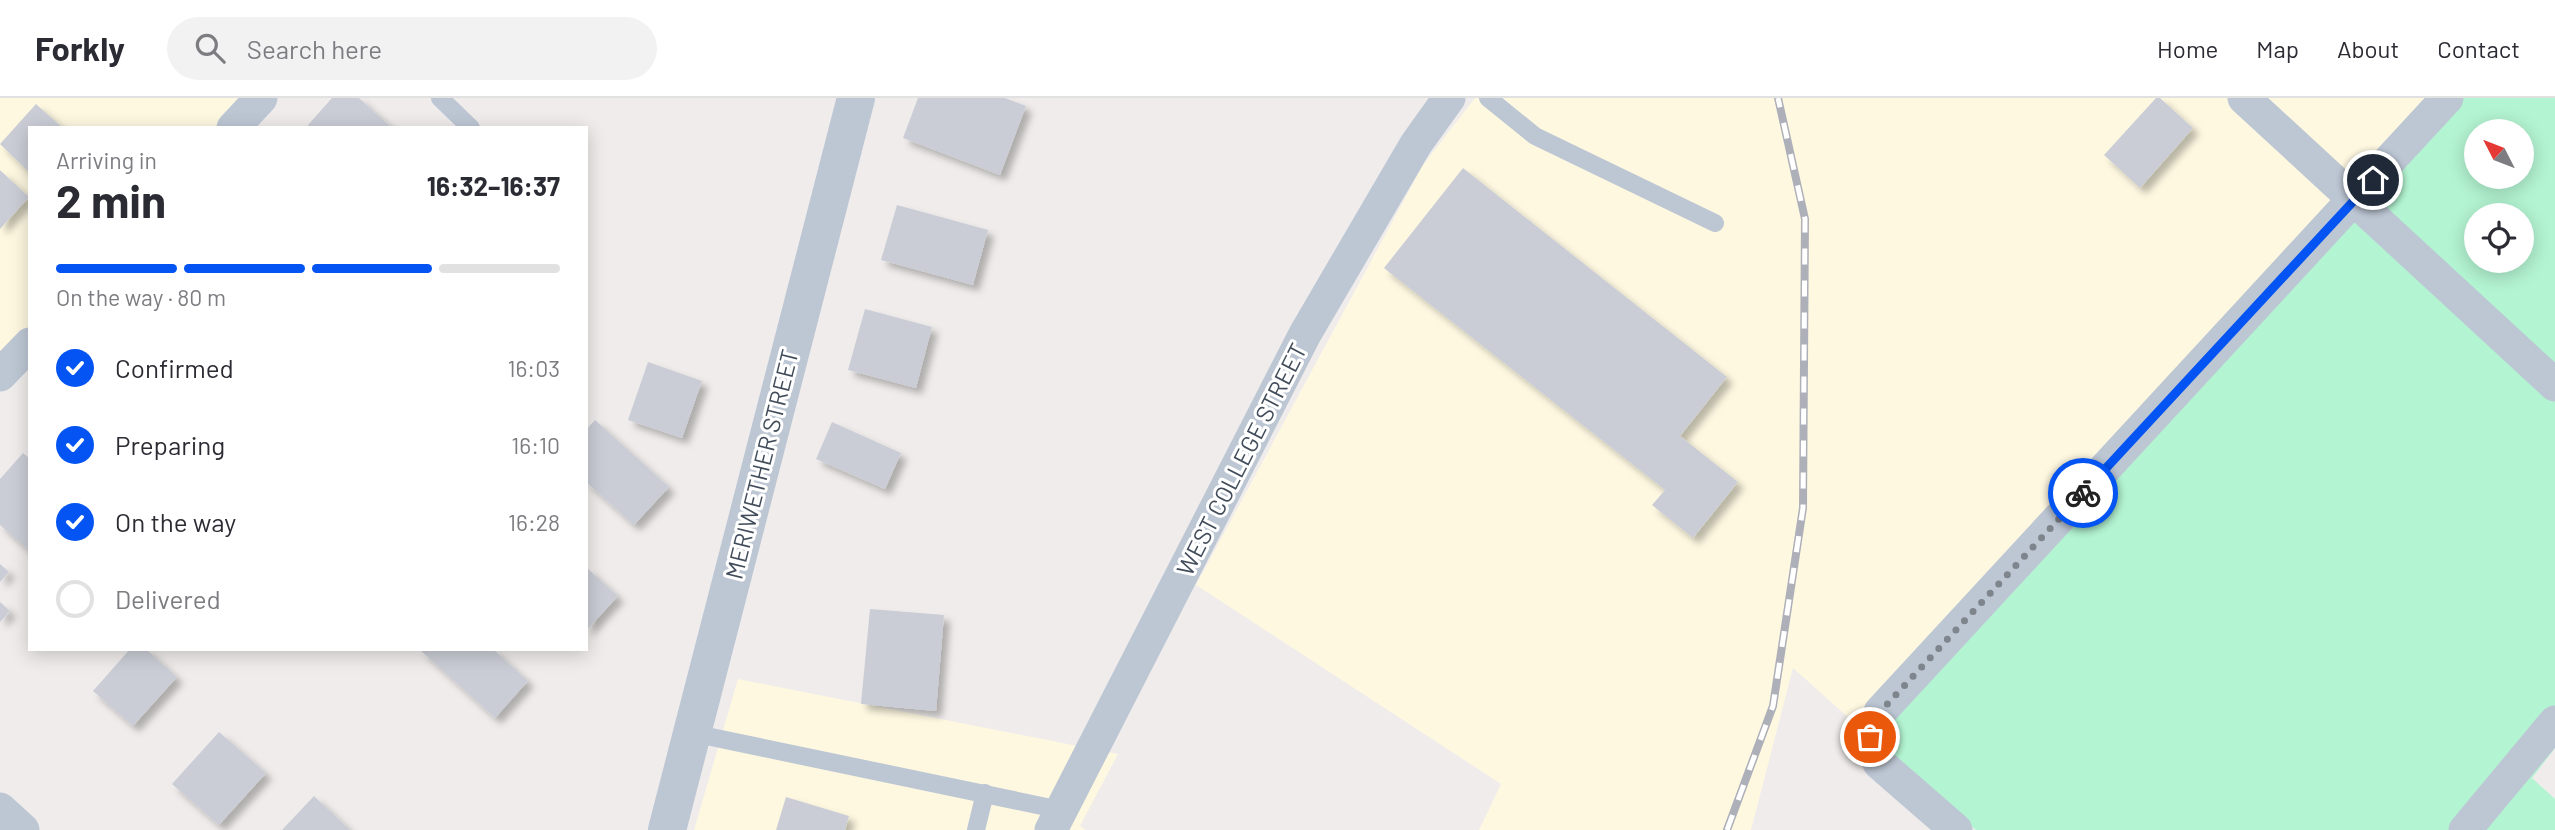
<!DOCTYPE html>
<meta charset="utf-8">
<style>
:root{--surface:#fff;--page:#f2f2f3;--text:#2b2b33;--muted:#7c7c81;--line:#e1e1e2;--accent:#0354f2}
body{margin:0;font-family:Barlow,sans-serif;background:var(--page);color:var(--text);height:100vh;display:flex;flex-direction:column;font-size:26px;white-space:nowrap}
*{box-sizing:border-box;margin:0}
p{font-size:23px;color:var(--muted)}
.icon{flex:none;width:38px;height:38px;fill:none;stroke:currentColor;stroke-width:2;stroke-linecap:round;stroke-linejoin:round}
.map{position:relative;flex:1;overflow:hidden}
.details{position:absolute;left:28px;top:28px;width:560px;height:525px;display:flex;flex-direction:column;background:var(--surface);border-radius:0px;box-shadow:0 4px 18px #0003}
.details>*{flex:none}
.needle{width:46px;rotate:312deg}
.buttons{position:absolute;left:2464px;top:21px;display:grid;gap:14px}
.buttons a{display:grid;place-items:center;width:70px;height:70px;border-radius:50%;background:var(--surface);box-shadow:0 4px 18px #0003;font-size:35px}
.pin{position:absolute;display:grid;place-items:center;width:60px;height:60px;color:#fff;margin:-30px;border:4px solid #fff;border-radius:50%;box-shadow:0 2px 7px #0007}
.courier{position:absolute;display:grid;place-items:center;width:70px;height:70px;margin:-35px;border:5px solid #0354f2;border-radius:50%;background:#fff;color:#222;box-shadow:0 2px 9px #0007}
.summary em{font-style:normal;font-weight:700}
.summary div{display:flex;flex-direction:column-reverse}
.summary{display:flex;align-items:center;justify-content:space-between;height:119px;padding:0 28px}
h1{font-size:46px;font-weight:700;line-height:52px}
.bar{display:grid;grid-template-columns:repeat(4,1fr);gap:10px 7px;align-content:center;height:84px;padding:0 28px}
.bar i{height:9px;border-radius:5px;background:var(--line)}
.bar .active{background:var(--accent)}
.bar p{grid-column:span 4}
ol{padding:0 28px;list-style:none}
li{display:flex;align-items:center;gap:21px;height:77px}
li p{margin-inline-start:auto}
li .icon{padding:7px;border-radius:50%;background:var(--accent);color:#fff;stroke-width:4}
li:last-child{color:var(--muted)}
li i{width:38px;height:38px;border:4px solid var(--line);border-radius:50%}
header{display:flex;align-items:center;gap:42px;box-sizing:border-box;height:98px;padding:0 35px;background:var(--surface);border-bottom:2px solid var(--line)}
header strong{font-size:33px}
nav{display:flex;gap:38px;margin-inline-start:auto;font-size:24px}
.search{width:490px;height:63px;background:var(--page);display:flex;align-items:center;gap:18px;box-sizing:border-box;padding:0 24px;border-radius:38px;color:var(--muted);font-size:26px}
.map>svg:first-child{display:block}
.commercial{fill:#fef8e1}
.green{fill:#b3f4d2;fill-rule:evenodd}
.building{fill:#cacdd5;filter:url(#shadow)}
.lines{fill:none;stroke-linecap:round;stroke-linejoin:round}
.service{stroke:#bdc7d4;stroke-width:18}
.minor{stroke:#bdc7d4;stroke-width:33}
.tertiary{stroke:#bdc7d4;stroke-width:38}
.rail-casing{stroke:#adb0b8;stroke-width:8}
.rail{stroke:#fff;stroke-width:5;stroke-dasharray:16;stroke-linecap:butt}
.done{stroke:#7f858d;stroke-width:7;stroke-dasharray:0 12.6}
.route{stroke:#0354f2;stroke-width:9}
.labels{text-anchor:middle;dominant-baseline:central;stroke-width:6;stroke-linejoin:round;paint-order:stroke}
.street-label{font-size:24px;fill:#424d5b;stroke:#fff}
</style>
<header>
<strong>Forkly</strong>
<div class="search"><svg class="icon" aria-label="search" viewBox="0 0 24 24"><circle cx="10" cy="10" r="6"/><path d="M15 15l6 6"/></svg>Search here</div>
<nav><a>Home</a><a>Map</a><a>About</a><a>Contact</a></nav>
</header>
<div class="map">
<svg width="2555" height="732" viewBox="0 0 2555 732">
<defs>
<filter id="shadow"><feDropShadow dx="6" dy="6" stdDeviation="3.5" flood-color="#0004"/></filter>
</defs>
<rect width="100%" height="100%" fill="#efeceb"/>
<g class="commercial">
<polygon points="0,0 259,0 230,30 30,30 30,238 0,269"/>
<polygon points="1475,0 2451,0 1869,638 1793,570 1751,732 1479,732 1501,686 1196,487 1423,67"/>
<polygon points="738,581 1118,656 1080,728 1086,732 694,732"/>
</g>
<path class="green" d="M 2451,0 L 2555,0 L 2555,650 L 2532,680 L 2555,701 L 2555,732 L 1976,732 L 1869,638 ZM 2476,33 L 2522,33 L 2522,79 L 2476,79 ZM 2476,117 L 2522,117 L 2522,163 L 2476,163 Z"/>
<g class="building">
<polygon points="332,0 359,0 392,30 311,30 308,27"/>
<polygon points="918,0 1005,0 1026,8 1000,77 903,40"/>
<polygon points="2156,0 2160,0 2193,30 2140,90 2104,57"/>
<polygon points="36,6 63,30 30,30 30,75 0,46"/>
<polygon points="1463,70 1727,279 1680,338 1738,384 1693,440 1652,407 1665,392 1384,170"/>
<polygon points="0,72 29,99 0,131"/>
<polygon points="897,107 988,132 973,187 881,162"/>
<polygon points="865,211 932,229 916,290 848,272"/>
<polygon points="648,264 702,283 682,340 628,322"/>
<polygon points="595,322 669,389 634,427 586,384 586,332"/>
<polygon points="832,324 901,355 885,391 816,361"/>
<polygon points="23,355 30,361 30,453 0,427 0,381"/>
<polygon points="0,466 9,474 0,484"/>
<polygon points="586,469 618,498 586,533"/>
<polygon points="0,504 10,513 0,524"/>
<polygon points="870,511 944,517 936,613 861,606"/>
<polygon points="130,551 146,551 177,579 133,628 93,593"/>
<polygon points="419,551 493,551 528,583 495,620"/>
<polygon points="219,634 266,675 219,727 172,686"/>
<polygon points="314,698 350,732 282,732"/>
<polygon points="786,699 849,718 845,732 776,732"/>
</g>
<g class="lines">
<g class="service">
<polyline points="440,0 471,30"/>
<polyline points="1488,0 1535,38 1715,125"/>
<polyline points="692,635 1061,712"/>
<polyline points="976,732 985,695"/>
</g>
<g class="minor">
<polyline points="2244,0 2555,287"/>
<polyline points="233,30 261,0"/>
<polyline points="0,277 30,246"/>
<polyline points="0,711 23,732"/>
<polyline points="1051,732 1305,236 1416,46 1449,0"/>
<polyline points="1956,732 1879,665 1870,639 1880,614 2447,0"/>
<polyline points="2465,732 2555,624"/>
</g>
<polyline class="tertiary" points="667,732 856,0"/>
<defs>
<polyline id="rail" points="1727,732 1773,608 1803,410 1805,121 1778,0"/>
</defs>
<use href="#rail" class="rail-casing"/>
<use href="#rail" class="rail"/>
</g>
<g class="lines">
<polyline class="done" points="1870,639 1880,614 2083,395"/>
<polyline class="route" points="2083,395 2373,82"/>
</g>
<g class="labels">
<g class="street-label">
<text transform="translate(1241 361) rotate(-63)">WEST COLLEGE STREET</text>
<text transform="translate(761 366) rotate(-76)">MERIWETHER STREET</text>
</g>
</g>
</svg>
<div class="buttons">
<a><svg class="needle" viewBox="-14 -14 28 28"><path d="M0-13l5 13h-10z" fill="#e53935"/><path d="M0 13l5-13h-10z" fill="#7c7c81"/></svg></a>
<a><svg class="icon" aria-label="locate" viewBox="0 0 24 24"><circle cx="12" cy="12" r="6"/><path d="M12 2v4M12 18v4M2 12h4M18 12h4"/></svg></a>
</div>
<div class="pin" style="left:1870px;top:639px;background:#ea580c"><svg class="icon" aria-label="bag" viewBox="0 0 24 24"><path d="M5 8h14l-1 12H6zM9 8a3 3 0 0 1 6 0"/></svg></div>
<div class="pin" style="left:2373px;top:82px;background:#1f2937"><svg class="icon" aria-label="home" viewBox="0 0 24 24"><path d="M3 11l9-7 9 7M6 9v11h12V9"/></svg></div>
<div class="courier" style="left:2083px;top:395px"><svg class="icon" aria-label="bike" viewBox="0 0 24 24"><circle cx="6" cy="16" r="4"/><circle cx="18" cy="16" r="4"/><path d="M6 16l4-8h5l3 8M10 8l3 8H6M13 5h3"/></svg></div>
<section class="details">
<div class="summary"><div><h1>2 min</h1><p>Arriving in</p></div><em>16:32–16:37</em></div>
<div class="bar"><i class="active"></i><i class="active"></i><i class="active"></i><i></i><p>On the way · 80 m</p></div>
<ol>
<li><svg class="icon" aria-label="check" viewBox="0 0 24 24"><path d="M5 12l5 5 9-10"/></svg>Confirmed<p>16:03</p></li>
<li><svg class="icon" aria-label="check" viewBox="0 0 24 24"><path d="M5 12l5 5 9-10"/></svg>Preparing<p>16:10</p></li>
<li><svg class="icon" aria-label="check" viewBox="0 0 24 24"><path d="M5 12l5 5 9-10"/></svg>On the way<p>16:28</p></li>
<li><i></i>Delivered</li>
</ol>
</section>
</div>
